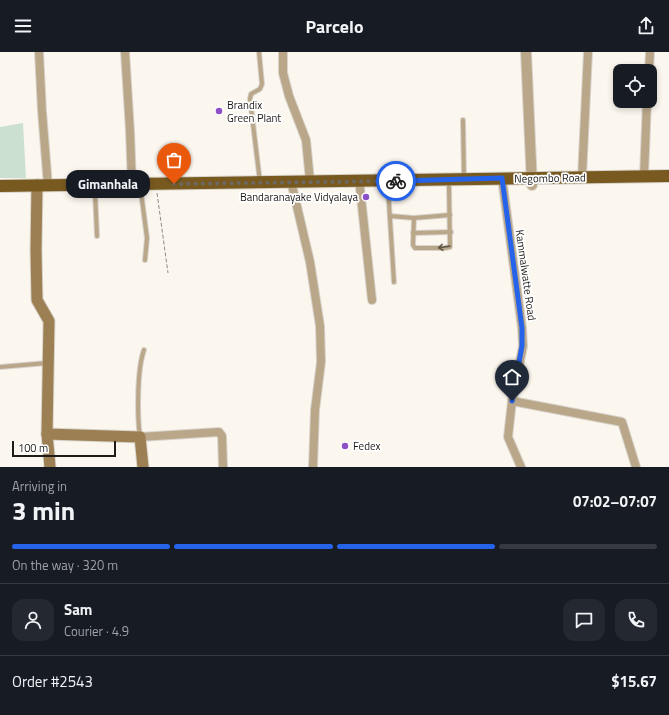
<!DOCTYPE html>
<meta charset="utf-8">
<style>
:root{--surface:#171b24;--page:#242831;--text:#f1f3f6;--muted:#9ea1a6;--line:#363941;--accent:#2563eb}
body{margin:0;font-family:"Titillium Web",sans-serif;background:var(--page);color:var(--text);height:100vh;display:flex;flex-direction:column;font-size:15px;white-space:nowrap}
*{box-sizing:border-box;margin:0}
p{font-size:13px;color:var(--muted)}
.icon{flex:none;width:22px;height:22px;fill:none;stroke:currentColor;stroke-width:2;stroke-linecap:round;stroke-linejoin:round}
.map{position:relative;height:415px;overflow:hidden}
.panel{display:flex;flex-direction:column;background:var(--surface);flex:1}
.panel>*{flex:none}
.tools{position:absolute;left:613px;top:12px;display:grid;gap:8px}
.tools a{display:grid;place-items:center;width:44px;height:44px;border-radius:8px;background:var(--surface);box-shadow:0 2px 6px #0003;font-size:20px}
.scale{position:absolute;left:12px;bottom:10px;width:104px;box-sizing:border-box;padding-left:4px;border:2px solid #1e1c19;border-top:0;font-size:11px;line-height:14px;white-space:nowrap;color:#1e1c19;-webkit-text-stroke:3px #fff;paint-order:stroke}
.pin{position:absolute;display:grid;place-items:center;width:34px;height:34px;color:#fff;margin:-41px -17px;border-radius:50% 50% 50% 0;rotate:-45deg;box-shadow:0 0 4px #0007}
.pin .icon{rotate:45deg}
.courier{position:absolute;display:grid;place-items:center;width:40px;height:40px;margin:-20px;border:3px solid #2563eb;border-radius:50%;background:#fff;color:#222;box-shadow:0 1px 5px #0007}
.bubble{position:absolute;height:28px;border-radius:12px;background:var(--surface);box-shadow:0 2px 6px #0003;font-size:13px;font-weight:700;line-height:28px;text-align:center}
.head em{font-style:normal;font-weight:700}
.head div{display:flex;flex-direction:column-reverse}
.head{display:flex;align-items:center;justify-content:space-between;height:68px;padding:0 12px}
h1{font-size:26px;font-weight:700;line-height:30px}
.bar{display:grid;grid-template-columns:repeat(4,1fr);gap:6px 4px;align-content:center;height:48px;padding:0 12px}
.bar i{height:5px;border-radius:3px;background:var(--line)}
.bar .active{background:var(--accent)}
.bar p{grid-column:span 4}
.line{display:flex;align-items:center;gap:10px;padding:0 12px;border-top:1px solid var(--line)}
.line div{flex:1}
.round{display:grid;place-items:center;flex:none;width:42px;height:42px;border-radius:12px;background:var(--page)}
header{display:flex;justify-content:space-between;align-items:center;height:52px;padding:0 12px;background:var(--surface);font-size:18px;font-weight:700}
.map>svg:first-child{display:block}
.grass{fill:#cce0d2}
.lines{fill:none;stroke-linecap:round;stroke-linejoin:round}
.service-casing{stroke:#d8d4cc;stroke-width:6}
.minor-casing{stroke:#d8d4cc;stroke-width:10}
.tertiary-casing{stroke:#d8d4cc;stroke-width:12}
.secondary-casing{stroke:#d8d4cc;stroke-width:13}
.trunk-casing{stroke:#d8d4cc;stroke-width:14}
.path{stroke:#8e8b85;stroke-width:1;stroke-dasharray:4 2;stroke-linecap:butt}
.service{stroke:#baa78a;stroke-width:4}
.minor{stroke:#baa78a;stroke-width:8}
.tertiary{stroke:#baa78a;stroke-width:10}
.secondary{stroke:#9c8054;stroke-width:11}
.trunk{stroke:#78591f;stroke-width:12}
.oneway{stroke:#645b4c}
.done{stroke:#6c6964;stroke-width:4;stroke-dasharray:0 7.2}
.route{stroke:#2563eb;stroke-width:5}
.poi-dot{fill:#8c51c7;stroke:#fff;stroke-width:1.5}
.labels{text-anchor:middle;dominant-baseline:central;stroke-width:3.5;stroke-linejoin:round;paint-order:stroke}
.poi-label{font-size:11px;fill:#1e1c19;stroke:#fff;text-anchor:start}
.street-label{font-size:11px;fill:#1e1c19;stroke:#fff}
</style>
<header><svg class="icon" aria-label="menu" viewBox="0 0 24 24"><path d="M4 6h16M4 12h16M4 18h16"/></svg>Parcelo<svg class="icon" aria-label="share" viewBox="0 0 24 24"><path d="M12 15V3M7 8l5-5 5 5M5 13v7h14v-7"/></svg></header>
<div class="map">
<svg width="669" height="415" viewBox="0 0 669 415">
<rect width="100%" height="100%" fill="#fcf7ee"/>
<polygon class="grass" points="23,71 26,126 0,126 0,75"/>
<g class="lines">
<defs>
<g id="service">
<polyline points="259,0 262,32 260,37 251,42 250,47 260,130"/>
<polyline points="463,68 464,126"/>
<polyline points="388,136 394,230"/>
<polyline points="95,140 97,184"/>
<polyline points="141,140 147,186 145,208"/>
<polyline points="390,164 414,166 450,163"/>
<polyline points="414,166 413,193 415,196 444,196 450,195 449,135"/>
<polyline points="413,181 451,180"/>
<polyline points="0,315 47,311"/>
<path d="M 140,385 C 137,364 137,317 144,298"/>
</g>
<g id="minor">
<polyline points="39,0 42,59 48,134"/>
<polyline points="125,0 130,79 132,133"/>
<polyline points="283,0 283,21 289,44 306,88 310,129"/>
<polyline points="649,19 650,0"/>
<polyline points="644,124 647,49"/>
<polyline points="582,125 588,0"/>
<polyline points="502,126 522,276 523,294 512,349 508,385 521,415"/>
<polyline points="291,129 310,210 320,274 321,310 315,358 313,415"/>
<polyline points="360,136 372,248"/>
<polyline points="512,349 622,370 636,415"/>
<polyline points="140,385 219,380 222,384 223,415"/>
</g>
<polyline id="tertiary" points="526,0 532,133"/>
<g id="secondary">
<polyline points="37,133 36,198 37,248 49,269 47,382 140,385 143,415"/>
<polyline points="47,382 50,415"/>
</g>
<polyline id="trunk" points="0,134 669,124"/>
</defs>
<use href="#service" class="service-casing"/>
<use href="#minor" class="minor-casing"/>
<use href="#tertiary" class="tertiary-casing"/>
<use href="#secondary" class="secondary-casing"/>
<use href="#trunk" class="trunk-casing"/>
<polyline class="path" points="157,141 168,221"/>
<use href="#service" class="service"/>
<use href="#minor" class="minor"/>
<use href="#tertiary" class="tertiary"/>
<use href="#secondary" class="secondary"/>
<use href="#trunk" class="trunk"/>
</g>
<defs><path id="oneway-shaft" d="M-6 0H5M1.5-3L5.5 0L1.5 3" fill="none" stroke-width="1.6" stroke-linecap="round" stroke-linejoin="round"/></defs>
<use class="oneway" href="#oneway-shaft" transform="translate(444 195) rotate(172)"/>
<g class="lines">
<polyline class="done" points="174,132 396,129"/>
<polyline class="route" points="396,129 502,126 522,276 522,294 512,349"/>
</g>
<g class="poi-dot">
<circle cx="219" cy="59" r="4"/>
<circle cx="366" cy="145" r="4"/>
<circle cx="345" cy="394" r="4"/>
</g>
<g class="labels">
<g class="poi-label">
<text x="227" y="53">Brandix<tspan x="227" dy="13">Green Plant</tspan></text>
<text x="358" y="145" text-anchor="end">Bandaranayake Vidyalaya</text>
<text x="353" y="394">Fedex</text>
</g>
<g class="street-label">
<text transform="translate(550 126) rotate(-1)">Negombo Road</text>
<text transform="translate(526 223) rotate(82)">Kammalwatte Road</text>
</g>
</g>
</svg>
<div class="tools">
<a><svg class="icon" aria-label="locate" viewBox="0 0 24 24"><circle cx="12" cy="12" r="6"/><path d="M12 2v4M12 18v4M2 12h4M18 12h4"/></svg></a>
</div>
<div class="scale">100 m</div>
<div class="pin" style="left:174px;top:132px;background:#ea580c"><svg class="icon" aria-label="bag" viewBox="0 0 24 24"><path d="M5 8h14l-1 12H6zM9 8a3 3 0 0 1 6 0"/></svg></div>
<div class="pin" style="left:512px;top:349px;background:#1f2937"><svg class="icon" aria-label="home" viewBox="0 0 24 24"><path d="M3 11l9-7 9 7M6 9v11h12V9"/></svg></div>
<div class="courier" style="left:396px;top:129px"><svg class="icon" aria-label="bike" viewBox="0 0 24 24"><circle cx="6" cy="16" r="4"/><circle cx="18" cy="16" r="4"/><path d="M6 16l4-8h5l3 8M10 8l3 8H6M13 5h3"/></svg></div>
<div class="bubble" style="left:66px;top:118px;width:84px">Gimanhala</div>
</div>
<section class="panel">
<div class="head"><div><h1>3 min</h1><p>Arriving in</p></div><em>07:02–07:07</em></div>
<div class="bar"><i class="active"></i><i class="active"></i><i class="active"></i><i></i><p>On the way · 320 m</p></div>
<div class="line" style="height:72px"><a class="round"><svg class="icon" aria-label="person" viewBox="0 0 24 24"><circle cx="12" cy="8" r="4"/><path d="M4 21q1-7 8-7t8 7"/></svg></a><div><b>Sam</b><p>Courier · 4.9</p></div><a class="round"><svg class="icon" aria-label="chat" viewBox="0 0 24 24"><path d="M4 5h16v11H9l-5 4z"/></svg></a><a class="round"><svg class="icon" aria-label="phone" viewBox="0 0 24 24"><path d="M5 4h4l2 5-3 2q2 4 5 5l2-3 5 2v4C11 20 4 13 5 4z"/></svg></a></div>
<div class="line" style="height:52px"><div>Order #2543</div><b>$15.67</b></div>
</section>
